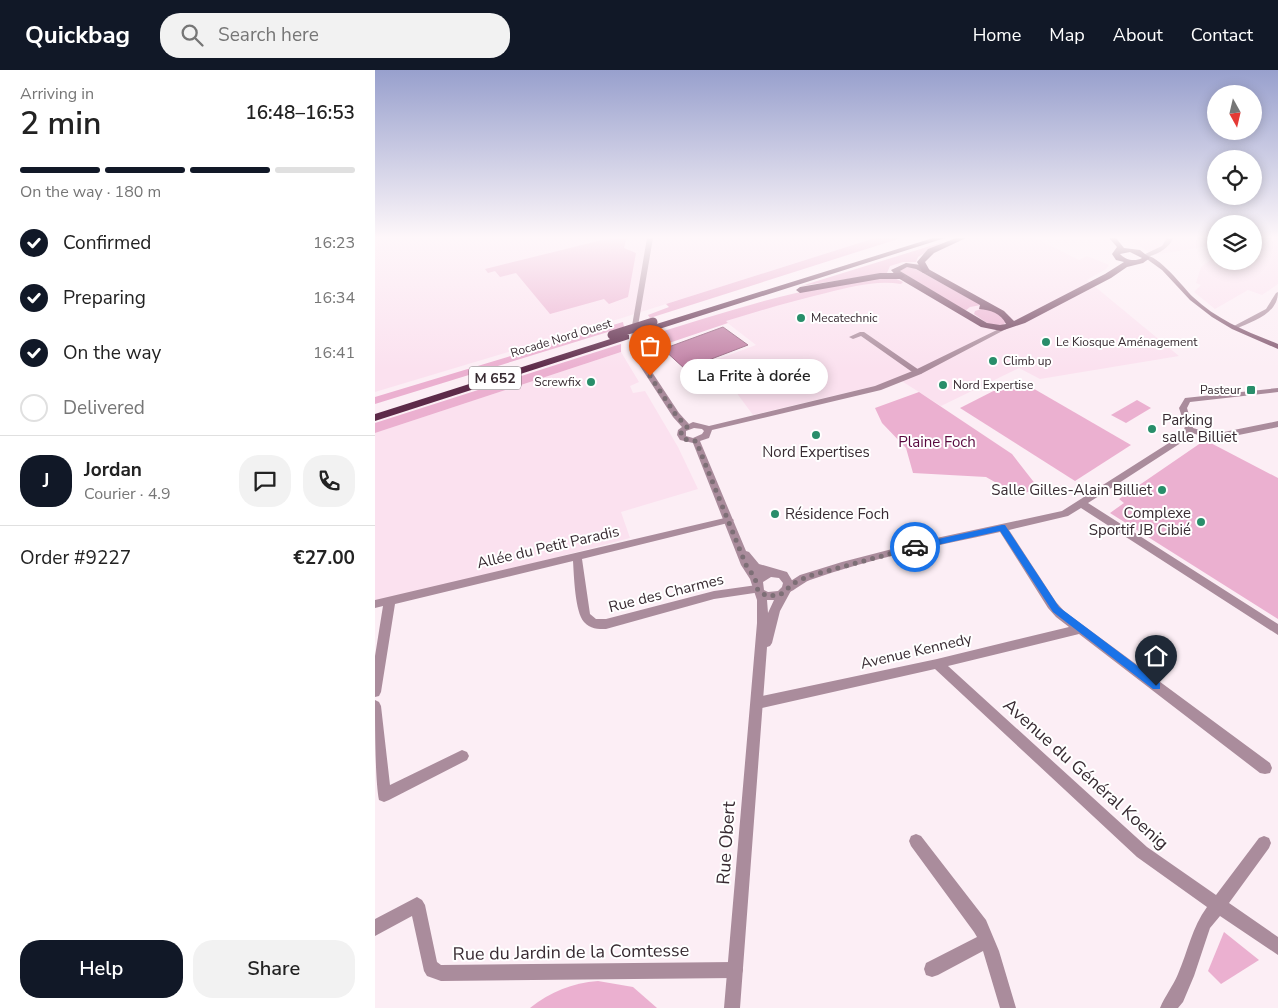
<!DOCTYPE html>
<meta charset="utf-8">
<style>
:root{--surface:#fff;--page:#f2f2f2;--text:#222;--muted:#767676;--line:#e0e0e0;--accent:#111827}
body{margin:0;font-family:"Nunito Sans",sans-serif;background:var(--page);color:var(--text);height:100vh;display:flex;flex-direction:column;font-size:19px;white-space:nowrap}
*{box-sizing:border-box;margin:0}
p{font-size:16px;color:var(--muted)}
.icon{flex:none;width:28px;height:28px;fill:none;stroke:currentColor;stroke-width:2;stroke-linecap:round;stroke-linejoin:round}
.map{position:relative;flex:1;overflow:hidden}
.side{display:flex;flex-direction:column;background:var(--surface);width:375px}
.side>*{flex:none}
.needle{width:32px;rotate:172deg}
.fabs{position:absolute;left:832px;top:15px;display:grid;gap:10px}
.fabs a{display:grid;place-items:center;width:55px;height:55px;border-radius:50%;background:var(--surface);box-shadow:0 2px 12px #0003;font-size:25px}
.pin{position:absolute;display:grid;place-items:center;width:42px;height:42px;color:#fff;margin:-51px -21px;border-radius:50% 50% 50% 0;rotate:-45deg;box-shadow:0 0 5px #0007}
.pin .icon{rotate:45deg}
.courier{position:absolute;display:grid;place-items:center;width:50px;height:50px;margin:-25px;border:4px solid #1a73e8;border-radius:50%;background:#fff;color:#222;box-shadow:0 1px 6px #0007}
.bubble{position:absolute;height:35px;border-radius:18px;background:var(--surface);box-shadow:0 2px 12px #0003;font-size:16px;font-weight:600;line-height:35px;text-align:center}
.head em{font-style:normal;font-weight:600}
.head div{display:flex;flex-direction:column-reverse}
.head{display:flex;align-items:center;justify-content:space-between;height:85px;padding:0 20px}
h1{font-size:32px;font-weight:600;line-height:38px}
.bar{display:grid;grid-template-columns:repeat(4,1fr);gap:8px 5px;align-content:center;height:60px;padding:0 20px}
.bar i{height:6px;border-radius:4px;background:var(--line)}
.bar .selected{background:var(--accent)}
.bar p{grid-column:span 4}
.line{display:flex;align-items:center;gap:12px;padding:0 20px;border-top:1px solid var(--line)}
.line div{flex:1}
.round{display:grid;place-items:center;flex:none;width:52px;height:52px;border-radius:20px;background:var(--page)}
ol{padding:0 20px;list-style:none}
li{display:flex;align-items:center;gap:15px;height:55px}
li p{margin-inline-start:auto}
li .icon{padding:5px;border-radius:50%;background:var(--accent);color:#fff;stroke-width:4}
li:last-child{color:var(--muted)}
li i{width:28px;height:28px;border:2px solid var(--line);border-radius:50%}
.button{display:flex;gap:10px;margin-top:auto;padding:10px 20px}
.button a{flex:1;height:58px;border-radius:20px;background:var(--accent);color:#fff;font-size:20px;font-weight:600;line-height:58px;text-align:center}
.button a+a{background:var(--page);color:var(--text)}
header{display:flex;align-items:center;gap:30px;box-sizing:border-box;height:70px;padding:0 25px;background:var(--accent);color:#fff}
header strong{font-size:24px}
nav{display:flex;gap:28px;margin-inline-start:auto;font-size:18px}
.search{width:350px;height:45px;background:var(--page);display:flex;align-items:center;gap:12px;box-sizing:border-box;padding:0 18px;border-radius:20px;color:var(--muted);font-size:19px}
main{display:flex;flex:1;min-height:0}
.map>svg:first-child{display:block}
.built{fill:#fbe1ef}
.green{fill:#ebb0d0}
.water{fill:#c181a5;stroke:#986782}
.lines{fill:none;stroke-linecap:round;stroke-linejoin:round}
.minor{fill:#aa8c9c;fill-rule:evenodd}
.tertiary{fill:#aa8c9c;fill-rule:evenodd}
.secondary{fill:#855c73;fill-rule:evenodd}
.primary{fill:#693955;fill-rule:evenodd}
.trunk{fill:#5d2a49;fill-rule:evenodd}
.trunk-bridge{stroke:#5d2a49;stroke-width:9}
.route{fill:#1a73e8}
.done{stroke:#7d6f76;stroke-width:5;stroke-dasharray:0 9}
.poi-dot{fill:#288e6a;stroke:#fff;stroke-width:2}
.labels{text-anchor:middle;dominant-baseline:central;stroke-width:4;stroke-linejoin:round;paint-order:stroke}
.far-poi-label{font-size:12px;fill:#382b32;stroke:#fff;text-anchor:start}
.far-street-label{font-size:12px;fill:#382b32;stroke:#fff}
.shield{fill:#fff;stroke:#746b70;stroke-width:1}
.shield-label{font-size:14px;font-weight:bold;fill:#382b32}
.poi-label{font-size:15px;fill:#382b32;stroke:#fff;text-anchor:start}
.park-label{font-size:15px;fill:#58093f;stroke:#fff}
.street-label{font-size:15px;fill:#382b32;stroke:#fff}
.near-street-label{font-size:18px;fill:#382b32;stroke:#fff}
</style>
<header>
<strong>Quickbag</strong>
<div class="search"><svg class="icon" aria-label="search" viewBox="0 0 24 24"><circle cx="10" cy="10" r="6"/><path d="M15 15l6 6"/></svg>Search here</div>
<nav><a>Home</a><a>Map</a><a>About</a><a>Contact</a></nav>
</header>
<main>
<section class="side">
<div class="head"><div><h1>2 min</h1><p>Arriving in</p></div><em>16:48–16:53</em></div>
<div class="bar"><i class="selected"></i><i class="selected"></i><i class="selected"></i><i></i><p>On the way · 180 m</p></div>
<ol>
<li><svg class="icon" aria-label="check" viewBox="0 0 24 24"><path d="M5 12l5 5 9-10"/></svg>Confirmed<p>16:23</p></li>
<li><svg class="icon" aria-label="check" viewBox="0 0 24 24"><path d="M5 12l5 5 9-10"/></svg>Preparing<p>16:34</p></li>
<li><svg class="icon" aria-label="check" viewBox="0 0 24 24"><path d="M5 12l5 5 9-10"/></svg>On the way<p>16:41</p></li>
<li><i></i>Delivered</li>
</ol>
<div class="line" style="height:90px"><b class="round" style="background:var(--accent);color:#fff">J</b><div><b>Jordan</b><p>Courier · 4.9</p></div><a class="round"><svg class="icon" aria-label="chat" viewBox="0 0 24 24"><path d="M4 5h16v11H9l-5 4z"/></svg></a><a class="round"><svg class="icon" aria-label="phone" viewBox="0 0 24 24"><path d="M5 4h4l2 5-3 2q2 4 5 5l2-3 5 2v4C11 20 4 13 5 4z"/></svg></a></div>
<div class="line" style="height:65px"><div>Order #9227</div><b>€27.00</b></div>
<div class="button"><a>Help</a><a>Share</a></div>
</section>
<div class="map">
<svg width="903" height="938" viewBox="0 0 903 938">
<rect width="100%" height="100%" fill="#fceef5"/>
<g class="built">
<polygon points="0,168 500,168 247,248 0,322"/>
<polygon points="592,168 660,168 704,190 712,186 734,195 731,199 712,210 804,286 665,309 644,298 566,336 525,310 378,345 338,291 381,275 350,251"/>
<polygon points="752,168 841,168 841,175 778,185"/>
<polygon points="879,168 903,168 903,214 887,225 873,220 840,239 819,222 826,215 821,213 826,197 841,186 841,191 879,191"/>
<polygon points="246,282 264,312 255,316 258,323 270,321 303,377 323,419 246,442 255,468 30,527 0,531 0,363"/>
</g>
<g class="green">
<polygon points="500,168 526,168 275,248 273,245 294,237 291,234"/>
<polygon points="251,169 249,178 261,183 253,227 234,234 229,229 175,244 141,203 125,207 120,201 113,203 110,199 227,170"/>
<polygon points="568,172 543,187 541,192 528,192 515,196 512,203 426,216"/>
<polygon points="532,196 537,197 606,235 595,237 590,241 525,201"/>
<path d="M 519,208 L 528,212 L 526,214 C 500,210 477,217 451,223 C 417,231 384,241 351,251 L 353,253 L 288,275 L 270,272 L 269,267 C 349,243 436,212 519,208 Z"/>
<path d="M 606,239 C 615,239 627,244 631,252 L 628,255 L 615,255 L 599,244 L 600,241 Z"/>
<polygon points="248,252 249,257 0,334 0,327"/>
<polygon points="246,274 246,282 0,363 0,353"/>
<polygon points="642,309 756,375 700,411 585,338"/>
<polygon points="544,322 637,384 665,420 641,424 611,407 538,403 531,378 507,353 500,338"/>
<polygon points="762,330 776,338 751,353 736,345"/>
<polygon points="830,370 903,408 903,549 735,443 749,433 744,429"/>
<polygon points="849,862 884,890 846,914 833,901"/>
<path d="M 223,911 L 258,917 L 282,938 L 155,938 C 175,922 197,913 223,911 Z"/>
</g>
<polygon class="water" points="348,257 373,275 310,299 288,279"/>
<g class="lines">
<g class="minor">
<path d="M 792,168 L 798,168 C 794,179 779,187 768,187 L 768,185 L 787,176 Z"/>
<path d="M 903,222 C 903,244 878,251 861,259 L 857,259 L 857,257 L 891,239 L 901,223 Z"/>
<polygon points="485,262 489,262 547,302 546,304 540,304 486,266 478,269 474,267"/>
<path d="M 903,318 L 903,322 L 815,332 L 812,338 L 818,358 L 839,364 L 903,351 L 903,357 L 839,370 L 817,363 L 815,367 L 713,433 L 903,554 L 903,565 L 706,438 L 693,446 L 634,460 L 681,532 L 689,541 L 895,693 L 897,698 L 895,703 L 890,704 L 885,703 L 704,564 L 573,596 L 772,777 L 841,825 L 884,768 L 889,766 L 894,768 L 896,773 L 894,778 L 854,833 L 903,867 L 903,885 L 845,846 L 835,858 L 819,906 L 808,932 L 803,938 L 785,938 C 790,926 798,916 803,904 C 813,881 817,857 832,837 L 762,787 L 560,599 L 382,639 L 378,637 L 376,633 L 378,629 L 382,627 L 562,589 L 694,557 L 681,547 L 673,538 L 625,462 C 562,476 496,488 435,510 C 427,513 421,520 412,523 L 408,522 L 407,519 L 408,516 L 425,505 L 467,492 L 552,470 L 687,441 L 808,364 L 810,356 L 804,338 L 810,328 Z"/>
<path d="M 354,447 L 359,450 L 357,452 L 207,489 L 215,544 L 221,549 L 231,549 L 339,521 L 382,515 L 386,516 L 387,519 L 386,522 L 339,529 L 231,559 C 223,559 215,559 209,552 C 200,542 199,506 198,491 L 20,534 L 6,622 L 4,626 L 0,627 L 0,586 L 8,536 L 0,538 L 0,530 Z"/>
<path d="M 0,630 L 4,632 L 6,636 L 15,715 L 87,680 L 92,682 L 94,686 L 92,690 L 14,730 L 9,732 L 4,730 C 0,710 0,654 0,630 Z"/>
<polygon points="541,764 546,766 611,850 624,881 641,938 625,938 608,881 563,905 557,907 551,905 549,899 551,893 602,867 599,862 536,776 534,771 536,766"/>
<polygon points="42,827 47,830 50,835 62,892 66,895 360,892 366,894 368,900 366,906 360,908 66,911 52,906 49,901 37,846 0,866 0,849"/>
</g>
<path class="tertiary" d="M 272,168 L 278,168 L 263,256 L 264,272 L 273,296 L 304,343 L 314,354 L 318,352 L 334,356 L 500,316 L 540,300 L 628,257 L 633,258 L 546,304 L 506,320 L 337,360 L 334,368 L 325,371 L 371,481 L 374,482 L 384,494 L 412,502 L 418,512 L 418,517 L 405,541 L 397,573 L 395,576 L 392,577 L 365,938 L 349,938 L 382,553 L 382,530 L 375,509 L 366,495 L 318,373 L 305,370 L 302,365 L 303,360 L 307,357 L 298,347 L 265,296 L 256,272 L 257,256 ZM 319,358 L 327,359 L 329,361 L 327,364 L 318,368 L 311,366 L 311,361 ZM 396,507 L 404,508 L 408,513 L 407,517 L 403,521 L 393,522 L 389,520 L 388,512 ZM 392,530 L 399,530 L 393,543 Z"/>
<path class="secondary" d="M 769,185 C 783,184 808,217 818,227 C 842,250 873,262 903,274 L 903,279 L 857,259 L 837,247 L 815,230 L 787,200 L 769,187 Z"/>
<path class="primary" d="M 734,168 L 741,168 L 749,178 L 765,180 L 775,188 L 768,193 L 752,197 L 736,208 L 650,253 L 626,261 L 606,257 L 523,208 L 516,200 L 531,193 L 546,195 L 629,241 L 639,251 L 730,204 L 749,192 L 741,190 L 737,184 L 742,177 ZM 755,182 L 767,188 C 760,192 750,190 745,184 ZM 532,197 L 541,199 L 605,235 L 604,239 C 615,240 626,243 631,254 L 625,255 L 612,253 L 525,201 Z"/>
<g class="trunk">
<polygon points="558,168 570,168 281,260 278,261 273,258 275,256"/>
<polygon points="581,168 591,168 559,183 550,192 555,201 548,203 542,192 553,179"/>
<polygon points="505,203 526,203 530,206 526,209 505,209 425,223 421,220 425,217"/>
<polygon points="251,264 254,265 254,269 0,351 0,344"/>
</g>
<polyline class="trunk-bridge" points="237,265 278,252"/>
</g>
<linearGradient id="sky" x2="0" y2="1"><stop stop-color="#98a0cd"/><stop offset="0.56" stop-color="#fef7fa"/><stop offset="1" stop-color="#fef7fa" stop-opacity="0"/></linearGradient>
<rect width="903" height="299" fill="url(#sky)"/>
<polygon class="route" points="627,455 630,455 684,537 785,613 785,619 778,619 678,542 625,461 540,480 535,477 540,474"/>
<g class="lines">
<polyline class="done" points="275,306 301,345 312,357 306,362 307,367 312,370 321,371 371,495 380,508 383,521 392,526 405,525 419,513 434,506 540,477"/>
</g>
<g class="poi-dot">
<circle cx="426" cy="248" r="5"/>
<circle cx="671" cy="272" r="5"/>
<circle cx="618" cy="291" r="5"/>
<circle cx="216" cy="312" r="5"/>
<circle cx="568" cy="315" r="5"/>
<rect x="871" y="315" width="10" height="10" rx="2.5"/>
<circle cx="777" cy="359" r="5"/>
<circle cx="441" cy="365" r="5"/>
<circle cx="787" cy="420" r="5"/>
<circle cx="400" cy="444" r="5"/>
<circle cx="826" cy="452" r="5"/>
</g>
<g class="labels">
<g class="far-poi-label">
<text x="436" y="248">Mecatechnic</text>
<text x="681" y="272">Le Kiosque Aménagement</text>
<text x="628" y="291">Climb up</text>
<text x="206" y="312" text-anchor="end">Screwfix</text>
<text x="578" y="315">Nord Expertise</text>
<text x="866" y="320" text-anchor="end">Pasteur</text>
</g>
<g class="far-street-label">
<text transform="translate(186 268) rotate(-17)">Rocade Nord Ouest</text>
</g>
<rect class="shield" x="94" y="296.5" width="52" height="23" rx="4"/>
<g class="shield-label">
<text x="120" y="308">M 652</text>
</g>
<g class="poi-label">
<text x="787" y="350">Parking<tspan x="787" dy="17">salle Billiet</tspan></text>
<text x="441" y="382" text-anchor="middle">Nord Expertises</text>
<text x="777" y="420" text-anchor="end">Salle Gilles-Alain Billiet</text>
<text x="816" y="443" text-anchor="end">Complexe<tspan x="816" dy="17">Sportif JB Cibié</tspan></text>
<text x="410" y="444">Résidence Foch</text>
</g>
<g class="park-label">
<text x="562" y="372">Plaine Foch</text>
</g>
<g class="street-label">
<text transform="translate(173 477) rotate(-13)">Allée du Petit Paradis</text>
<text transform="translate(291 523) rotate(-14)">Rue des Charmes</text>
<text transform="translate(541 581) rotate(-13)">Avenue Kennedy</text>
</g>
<g class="near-street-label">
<text transform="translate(711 704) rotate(42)">Avenue du Général Koenig</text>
<text transform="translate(351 773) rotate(-86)">Rue Obert</text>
<text transform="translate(196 882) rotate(-1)">Rue du Jardin de la Comtesse</text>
</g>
</g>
</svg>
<div class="fabs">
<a><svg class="needle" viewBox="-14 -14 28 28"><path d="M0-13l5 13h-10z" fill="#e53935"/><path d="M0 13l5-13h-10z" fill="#767676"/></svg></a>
<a><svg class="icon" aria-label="locate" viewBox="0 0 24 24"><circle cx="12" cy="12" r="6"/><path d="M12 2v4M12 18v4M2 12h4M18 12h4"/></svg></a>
<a><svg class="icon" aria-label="layers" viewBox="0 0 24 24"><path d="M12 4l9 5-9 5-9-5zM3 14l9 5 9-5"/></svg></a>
</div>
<div class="pin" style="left:275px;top:306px;background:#ea580c"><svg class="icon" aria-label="bag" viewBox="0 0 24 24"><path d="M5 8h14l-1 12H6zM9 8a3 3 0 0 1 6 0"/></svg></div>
<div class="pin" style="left:781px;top:616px;background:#1f2937"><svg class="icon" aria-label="home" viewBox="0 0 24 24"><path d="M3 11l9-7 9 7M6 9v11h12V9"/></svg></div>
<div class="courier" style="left:540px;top:477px"><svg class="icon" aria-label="car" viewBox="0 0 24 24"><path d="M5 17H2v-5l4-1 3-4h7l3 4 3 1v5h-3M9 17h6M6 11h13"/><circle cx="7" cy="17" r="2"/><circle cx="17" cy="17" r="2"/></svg></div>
<div class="bubble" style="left:305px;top:289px;width:148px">La Frite à dorée</div>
</div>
</main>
